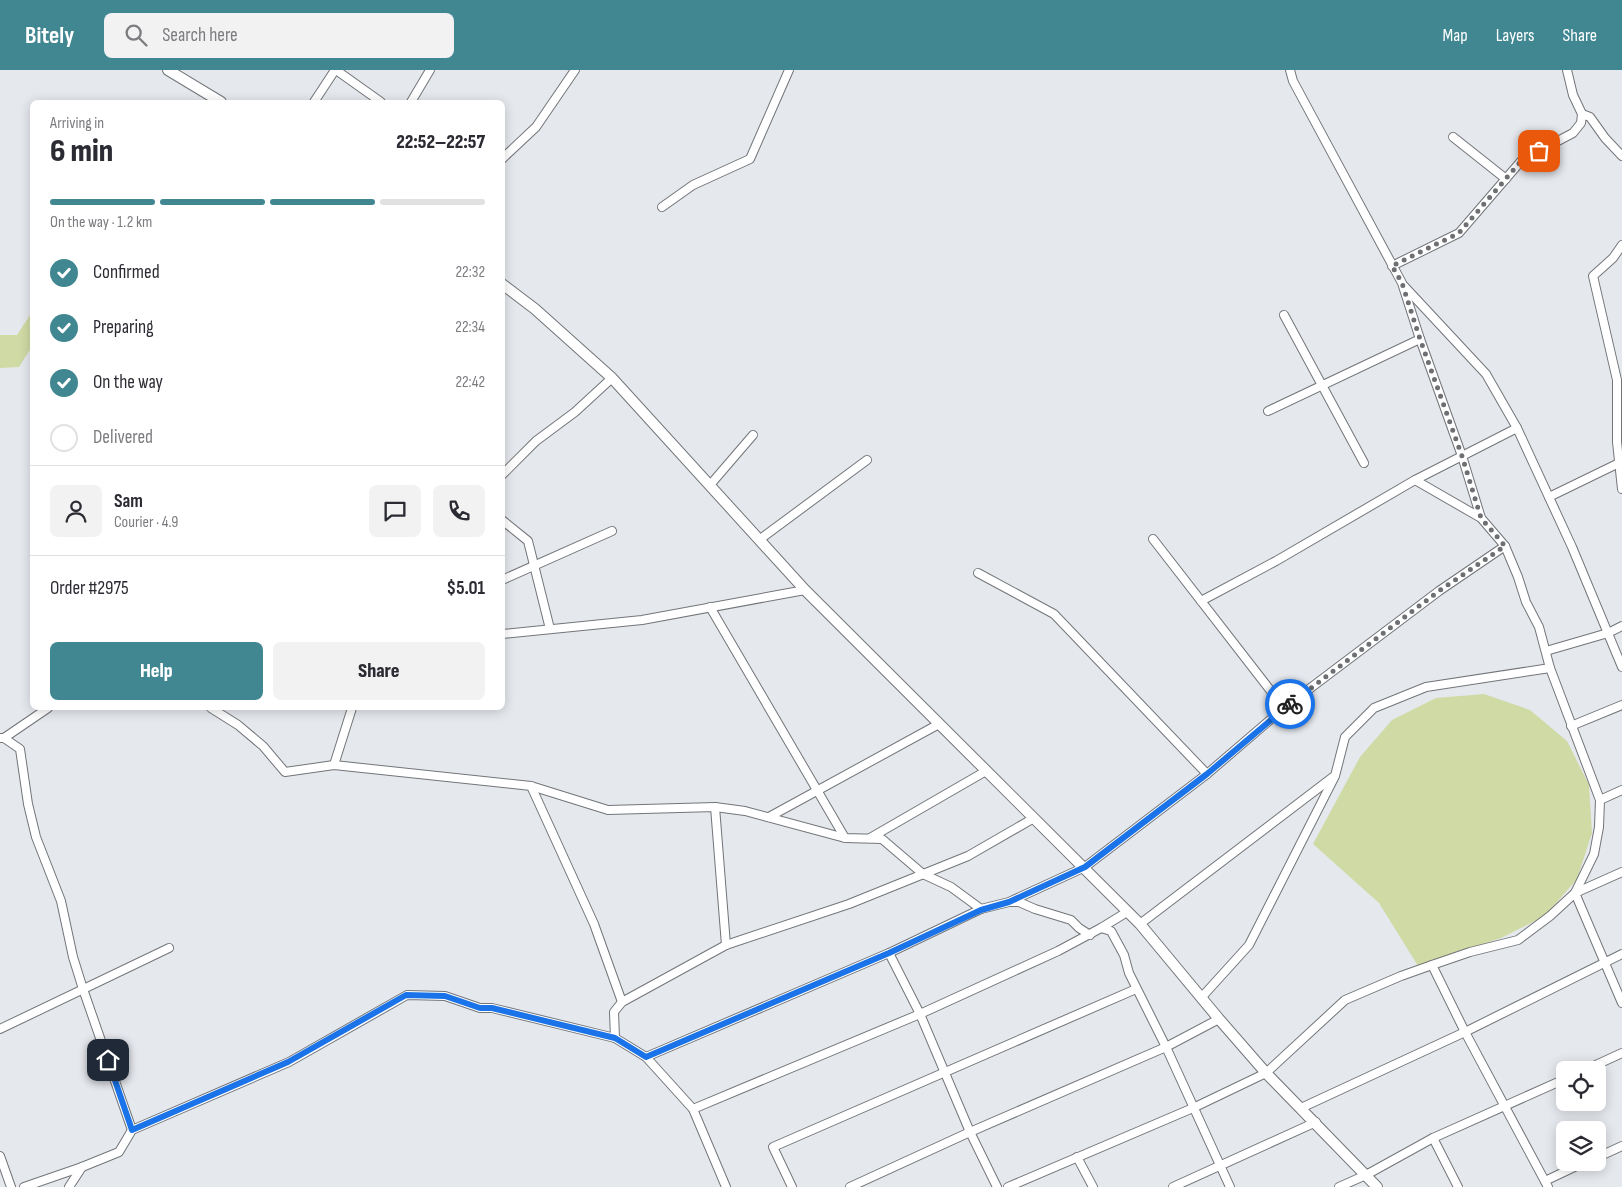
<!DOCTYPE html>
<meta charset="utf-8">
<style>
:root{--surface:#fff;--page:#f2f2f3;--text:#2b2b33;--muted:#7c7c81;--line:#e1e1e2;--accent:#418792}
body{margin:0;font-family:"Sofia Sans Condensed",sans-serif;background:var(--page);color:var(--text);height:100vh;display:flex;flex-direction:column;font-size:19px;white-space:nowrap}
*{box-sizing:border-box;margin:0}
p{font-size:16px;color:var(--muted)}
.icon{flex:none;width:28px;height:28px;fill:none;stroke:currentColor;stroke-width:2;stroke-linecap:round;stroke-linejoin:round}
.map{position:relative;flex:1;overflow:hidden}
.side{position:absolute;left:30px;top:30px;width:475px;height:610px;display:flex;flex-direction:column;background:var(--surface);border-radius:8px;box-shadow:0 2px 12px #0003}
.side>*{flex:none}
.tools{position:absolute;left:1556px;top:991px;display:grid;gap:10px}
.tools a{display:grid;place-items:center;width:50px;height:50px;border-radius:8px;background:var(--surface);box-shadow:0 2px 12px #0003;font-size:25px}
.pin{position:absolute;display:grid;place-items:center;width:42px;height:42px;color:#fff;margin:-21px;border-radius:10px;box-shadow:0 2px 8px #0006}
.courier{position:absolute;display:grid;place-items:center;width:50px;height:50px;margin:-25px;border:4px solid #1a73e8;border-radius:50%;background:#fff;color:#222;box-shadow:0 1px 6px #0007}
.overview em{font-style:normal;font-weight:800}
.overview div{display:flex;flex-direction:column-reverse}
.overview{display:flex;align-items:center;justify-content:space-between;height:85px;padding:0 20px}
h1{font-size:32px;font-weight:800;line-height:38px}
.bar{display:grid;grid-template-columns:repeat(4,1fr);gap:8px 5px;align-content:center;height:60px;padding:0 20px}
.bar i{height:6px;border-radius:4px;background:var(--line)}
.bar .selected{background:var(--accent)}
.bar p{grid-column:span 4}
.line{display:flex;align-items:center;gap:12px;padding:0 20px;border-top:1px solid var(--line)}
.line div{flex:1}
.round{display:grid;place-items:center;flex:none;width:52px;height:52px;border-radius:8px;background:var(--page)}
ol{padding:0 20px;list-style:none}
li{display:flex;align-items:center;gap:15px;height:55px}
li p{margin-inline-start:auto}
li .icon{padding:5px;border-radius:50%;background:var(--accent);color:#fff;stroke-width:4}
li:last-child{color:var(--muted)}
li i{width:28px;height:28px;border:2px solid var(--line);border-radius:50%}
.cta{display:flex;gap:10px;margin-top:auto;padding:10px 20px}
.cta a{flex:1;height:58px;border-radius:8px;background:var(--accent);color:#fff;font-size:20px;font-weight:800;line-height:58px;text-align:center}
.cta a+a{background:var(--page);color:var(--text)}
header{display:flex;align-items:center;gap:30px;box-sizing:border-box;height:70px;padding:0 25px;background:var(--accent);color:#fff}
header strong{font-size:24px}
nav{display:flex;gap:28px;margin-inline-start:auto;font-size:18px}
.search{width:350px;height:45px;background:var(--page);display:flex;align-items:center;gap:12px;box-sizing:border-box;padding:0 18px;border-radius:8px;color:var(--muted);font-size:19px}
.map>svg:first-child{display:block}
.green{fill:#d0daa5}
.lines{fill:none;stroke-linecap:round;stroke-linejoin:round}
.minor-casing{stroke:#727579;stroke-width:10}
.tertiary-casing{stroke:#727579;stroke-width:12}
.minor{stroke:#fff;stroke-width:8}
.tertiary{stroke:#fff;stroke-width:10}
.done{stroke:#6d6f72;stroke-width:5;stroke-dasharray:0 9}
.route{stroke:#1a73e8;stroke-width:6}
</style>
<header>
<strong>Bitely</strong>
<div class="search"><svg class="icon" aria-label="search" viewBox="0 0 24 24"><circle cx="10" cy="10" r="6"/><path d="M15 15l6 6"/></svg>Search here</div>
<nav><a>Map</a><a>Layers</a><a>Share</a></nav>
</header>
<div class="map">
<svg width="1622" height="1117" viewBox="0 0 1622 1117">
<rect width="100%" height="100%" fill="#e5e8ed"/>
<g class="green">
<polygon points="32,242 32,282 29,281 19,297 0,298 0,265 17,265"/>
<polygon points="1484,624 1530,640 1567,671 1589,715 1592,763 1577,809 1545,846 1501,868 1418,896 1379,833 1313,774 1360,687 1392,650 1436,628"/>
</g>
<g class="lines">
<defs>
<g id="minor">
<polyline points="336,0 381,32"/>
<polyline points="1290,0 1293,11 1402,213 1420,269 1462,386 1481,448 1505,476 1518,507 1526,532 1539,557 1550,598 1600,730 1599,757 1594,784 1575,823 1622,933"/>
<polyline points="314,32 335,0"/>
<polyline points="411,32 430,0"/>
<polyline points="1582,44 1590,47 1605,68 1622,86"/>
<polyline points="1453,67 1506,109"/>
<polyline points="502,89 536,57 575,0"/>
<polyline points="662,137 693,115 750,89 789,0"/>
<polyline points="1622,175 1613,188 1593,206 1617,310 1617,372 1622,419"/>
<polyline points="1392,196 1459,163 1522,90 1573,63 1581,53 1582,44 1573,25 1567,0"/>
<polyline points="1404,216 1486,304 1517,358 1572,477 1622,597"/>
<polyline points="1284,245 1364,393"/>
<polyline points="1268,341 1420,269"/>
<polyline points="502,405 536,371 575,342 612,308"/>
<polyline points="1415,410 1517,358"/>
<polyline points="710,415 753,365"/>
<polyline points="1549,427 1619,393"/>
<polyline points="502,450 528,471 550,559"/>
<polyline points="1153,469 1284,638"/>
<polyline points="759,470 867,390"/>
<polyline points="978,503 1054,544 1207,704"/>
<polyline points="502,510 612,461"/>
<polyline points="1201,531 1276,491 1415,410 1481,448"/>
<polyline points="710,537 845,768"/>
<polyline points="502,564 642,550 805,520"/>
<polyline points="1546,581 1608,563 1622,556"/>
<polyline points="211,638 238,655 263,676 285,702 334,695 531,716 608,740 715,737 745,741 845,768 882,769 923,804 951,817 981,839"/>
<polyline points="1571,656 1622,635"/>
<polyline points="0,668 4,668 20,679 28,734 36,767 61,831 73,887 83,919 132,1060"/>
<polyline points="4,668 48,638"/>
<polyline points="334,695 352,638"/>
<polyline points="531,716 594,854 622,932"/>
<polyline points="1600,730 1622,720"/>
<polyline points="715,737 726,875"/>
<polyline points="769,747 939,654"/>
<polyline points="870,768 986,701"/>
<polyline points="1011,832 1019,832 1035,839 1071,850 1079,858 1090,865"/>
<polyline points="1127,842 1101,858 1111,861 1124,885 1129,903 1166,977 1230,1117"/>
<polyline points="1140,854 1333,707"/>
<polyline points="889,883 920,944 970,1062 997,1117"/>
<polyline points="1432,895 1465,962 1548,1117"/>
<polyline points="1201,928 1249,875 1335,706 1345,667 1374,638 1426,617 1550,598"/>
<polyline points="0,959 169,878"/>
<polyline points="615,968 614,942 622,932 726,875 849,834 968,786 1034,748"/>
<polyline points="646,987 693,1039 726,1117"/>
<polyline points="1585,1000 1622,983"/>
<polyline points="1301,1038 1465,962 1622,884"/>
<polyline points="693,1039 920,944 1058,881 1101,858"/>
<polyline points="1433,1068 1458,1117"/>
<polyline points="0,1086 11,1117"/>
<polyline points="1077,1087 1093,1117"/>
<polyline points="1598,1087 1622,1076"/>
<polyline points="1545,1111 1585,1092"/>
<polyline points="24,1117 82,1097 119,1082 132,1060 289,992 407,925 445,926 480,938 492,938 615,968 646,987 889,883 981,839 1009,832 1085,797 1207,704 1284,638 1439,521 1505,476"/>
<polyline points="69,1117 82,1097"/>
<polyline points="792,1117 773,1077 1136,919"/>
<polyline points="850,1117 970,1062 1166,977 1219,949"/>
<polyline points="1008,1117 1193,1038 1266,1003 1345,930 1401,906 1432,895 1470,882 1518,870 1550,846 1575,823 1622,802"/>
<polyline points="1173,1117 1316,1052"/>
<polyline points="1339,1117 1366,1105 1433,1068 1565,1009"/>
</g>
<g id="tertiary">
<polyline points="168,0 221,32"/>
<polyline points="502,214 535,239 612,308 805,520 1140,854 1219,949 1266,1003 1377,1117"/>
</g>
</defs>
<use href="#minor" class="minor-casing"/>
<use href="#tertiary" class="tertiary-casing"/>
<use href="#minor" class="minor"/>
<use href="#tertiary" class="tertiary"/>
</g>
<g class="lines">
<polyline class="done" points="1290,634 1439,521 1505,476 1481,448 1462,386 1420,269 1402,213 1392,196 1459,163 1522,90 1539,81"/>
<polyline class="route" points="108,990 132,1060 288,992 406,925 445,926 480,938 492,938 615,968 646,987 889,883 981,840 1009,832 1085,797 1207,704 1290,634"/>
</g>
</svg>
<div class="tools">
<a><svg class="icon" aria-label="locate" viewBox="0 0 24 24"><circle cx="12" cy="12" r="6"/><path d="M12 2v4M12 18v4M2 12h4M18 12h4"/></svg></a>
<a><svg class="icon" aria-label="layers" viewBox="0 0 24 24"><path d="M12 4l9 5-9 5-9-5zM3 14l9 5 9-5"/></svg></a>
</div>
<div class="pin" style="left:1539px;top:81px;background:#ea580c"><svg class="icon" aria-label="bag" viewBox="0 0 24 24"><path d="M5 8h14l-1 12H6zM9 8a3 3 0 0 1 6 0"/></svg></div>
<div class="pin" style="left:108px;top:990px;background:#1f2937"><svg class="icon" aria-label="home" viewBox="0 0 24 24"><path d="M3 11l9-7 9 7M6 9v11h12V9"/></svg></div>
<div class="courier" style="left:1290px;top:634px"><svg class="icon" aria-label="bike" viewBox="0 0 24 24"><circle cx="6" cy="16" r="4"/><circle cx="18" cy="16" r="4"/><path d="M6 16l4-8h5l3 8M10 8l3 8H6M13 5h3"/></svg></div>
<section class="side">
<div class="overview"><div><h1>6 min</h1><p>Arriving in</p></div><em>22:52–22:57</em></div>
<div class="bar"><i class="selected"></i><i class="selected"></i><i class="selected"></i><i></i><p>On the way · 1.2 km</p></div>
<ol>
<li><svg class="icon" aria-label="check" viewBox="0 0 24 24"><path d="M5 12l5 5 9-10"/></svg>Confirmed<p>22:32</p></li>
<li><svg class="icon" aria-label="check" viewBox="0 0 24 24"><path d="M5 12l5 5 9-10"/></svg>Preparing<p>22:34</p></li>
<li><svg class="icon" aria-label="check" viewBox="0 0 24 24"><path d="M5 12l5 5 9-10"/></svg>On the way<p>22:42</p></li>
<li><i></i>Delivered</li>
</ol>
<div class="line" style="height:90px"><a class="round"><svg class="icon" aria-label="person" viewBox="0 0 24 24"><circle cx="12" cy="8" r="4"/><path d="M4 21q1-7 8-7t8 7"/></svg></a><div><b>Sam</b><p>Courier · 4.9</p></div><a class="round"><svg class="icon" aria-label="chat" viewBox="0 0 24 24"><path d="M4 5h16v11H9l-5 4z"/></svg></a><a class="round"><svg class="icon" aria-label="phone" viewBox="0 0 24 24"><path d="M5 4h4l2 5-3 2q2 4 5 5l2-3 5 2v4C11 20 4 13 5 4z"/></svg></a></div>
<div class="line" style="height:65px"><div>Order #2975</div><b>$5.01</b></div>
<div class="cta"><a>Help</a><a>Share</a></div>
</section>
</div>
